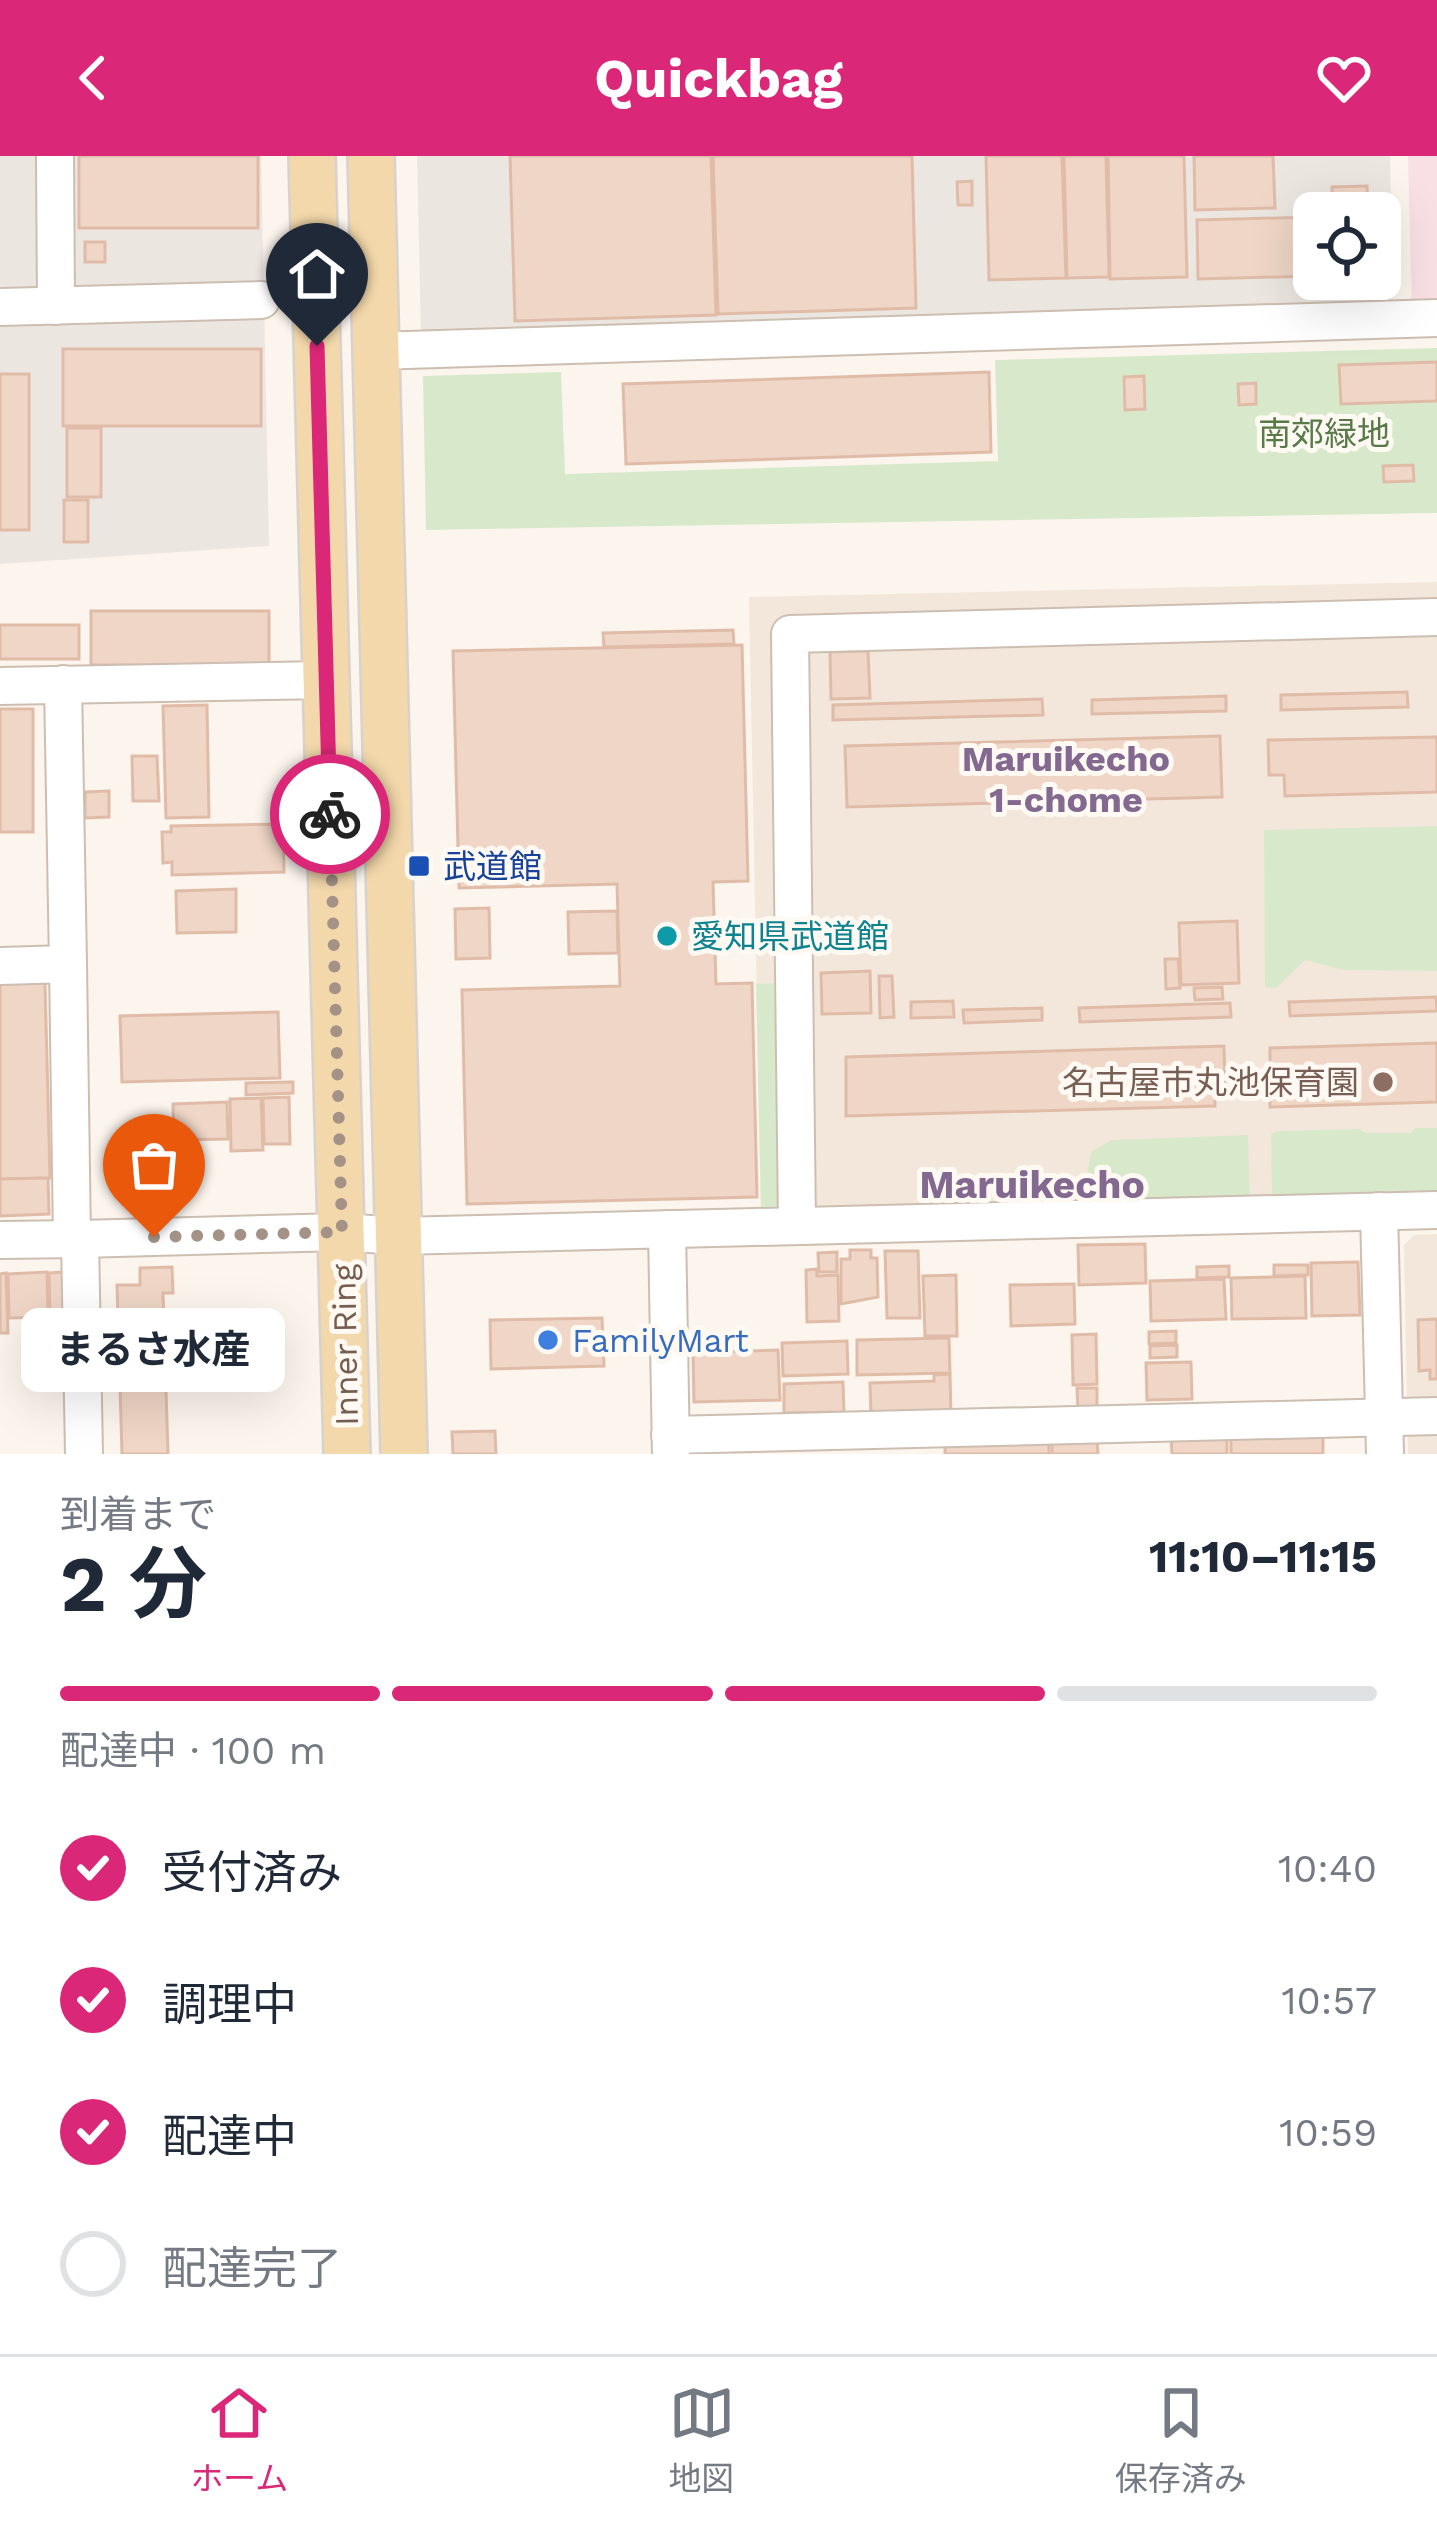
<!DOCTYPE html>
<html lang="ja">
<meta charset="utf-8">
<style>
:root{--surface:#fff;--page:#f6f6f7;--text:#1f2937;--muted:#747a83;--line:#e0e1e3;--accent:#db2777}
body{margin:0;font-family:"Work Sans","Noto Sans JP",sans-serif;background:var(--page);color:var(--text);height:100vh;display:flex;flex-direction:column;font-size:45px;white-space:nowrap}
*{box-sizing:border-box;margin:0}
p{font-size:39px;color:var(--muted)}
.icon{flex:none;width:66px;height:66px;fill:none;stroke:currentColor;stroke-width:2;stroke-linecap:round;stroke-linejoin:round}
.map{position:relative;height:1298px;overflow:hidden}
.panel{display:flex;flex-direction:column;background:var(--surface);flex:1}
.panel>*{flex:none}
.controls{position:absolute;left:1293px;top:36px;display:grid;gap:24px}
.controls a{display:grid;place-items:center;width:108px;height:108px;border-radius:18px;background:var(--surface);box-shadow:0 12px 48px #0002;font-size:60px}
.pin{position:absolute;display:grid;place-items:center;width:102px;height:102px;color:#fff;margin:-123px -51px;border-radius:50% 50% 50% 0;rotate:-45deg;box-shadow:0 0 12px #0007}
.pin .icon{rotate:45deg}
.courier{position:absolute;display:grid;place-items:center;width:120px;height:120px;margin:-60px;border:9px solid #db2777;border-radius:50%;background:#fff;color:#222;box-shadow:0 3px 15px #0007}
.bubble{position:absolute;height:84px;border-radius:18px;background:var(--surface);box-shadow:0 12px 48px #0002;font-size:39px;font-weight:700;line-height:84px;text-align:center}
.summary em{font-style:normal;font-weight:700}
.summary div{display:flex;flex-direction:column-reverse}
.summary{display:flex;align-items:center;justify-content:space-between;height:204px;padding:0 60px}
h1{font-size:78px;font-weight:700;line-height:90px}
.bar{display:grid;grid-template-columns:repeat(4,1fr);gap:18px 12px;align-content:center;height:144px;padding:0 60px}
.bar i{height:15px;border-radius:9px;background:var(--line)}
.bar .selected{background:var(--accent)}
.bar p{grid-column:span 4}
ol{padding:0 60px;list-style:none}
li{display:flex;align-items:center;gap:36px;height:132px}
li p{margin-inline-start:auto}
li .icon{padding:12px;border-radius:50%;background:var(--accent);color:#fff;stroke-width:4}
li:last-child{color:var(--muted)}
li i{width:66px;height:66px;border:6px solid var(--line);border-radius:50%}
header{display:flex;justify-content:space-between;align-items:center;height:156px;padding:0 60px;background:var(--accent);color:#fff;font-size:54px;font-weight:700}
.menu{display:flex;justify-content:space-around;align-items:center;height:168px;border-top:3px solid var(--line);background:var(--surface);font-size:33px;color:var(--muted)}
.menu a{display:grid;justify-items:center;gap:6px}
.menu .selected{color:var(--accent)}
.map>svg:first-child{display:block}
.residential{fill:#f3e7db}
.industrial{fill:#ece6e1;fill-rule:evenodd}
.medical{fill:#f8e0e4}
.green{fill:#d8e9cb}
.building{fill:#efd6c6;stroke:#e0bca8;stroke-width:3}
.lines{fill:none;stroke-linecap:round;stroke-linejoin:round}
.minor-casing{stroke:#cdbeb2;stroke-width:40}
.major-casing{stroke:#d8d2ce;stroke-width:50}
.minor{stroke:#fff;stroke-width:36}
.major{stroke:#f3d8ab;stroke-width:45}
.done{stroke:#a49287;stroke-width:12;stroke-dasharray:0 21.6}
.route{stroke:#db2777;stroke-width:15}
.transit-dot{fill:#1a4fb4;stroke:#fef9f3;stroke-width:4.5}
.culture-dot{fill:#0f9aa8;stroke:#fef9f3;stroke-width:4.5}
.education-dot{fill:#8d6e63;stroke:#fef9f3;stroke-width:4.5}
.shop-dot{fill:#3f7fe0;stroke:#fef9f3;stroke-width:4.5}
.labels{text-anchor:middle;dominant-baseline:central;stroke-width:10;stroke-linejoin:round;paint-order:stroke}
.park-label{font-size:33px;fill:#587a49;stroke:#fef9f3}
.transit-label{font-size:33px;fill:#164399;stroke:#fef9f3;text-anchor:start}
.culture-label{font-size:33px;fill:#0d838f;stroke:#fef9f3;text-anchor:start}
.education-label{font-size:33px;fill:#785e54;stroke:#fef9f3;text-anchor:end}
.shop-label{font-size:33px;fill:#366cbe;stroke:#fef9f3;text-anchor:start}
.street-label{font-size:33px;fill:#755d50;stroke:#fef9f3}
.neighbourhood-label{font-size:36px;font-weight:bold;fill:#836990;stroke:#fef9f3}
.quarter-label{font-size:39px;font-weight:bold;fill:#836990;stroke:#fef9f3}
</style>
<header><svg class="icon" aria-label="back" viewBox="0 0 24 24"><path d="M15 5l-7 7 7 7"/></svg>Quickbag<svg class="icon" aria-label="heart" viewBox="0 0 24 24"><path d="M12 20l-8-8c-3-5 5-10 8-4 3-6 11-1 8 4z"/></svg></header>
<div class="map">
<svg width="1437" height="1298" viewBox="0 0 1437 1298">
<rect width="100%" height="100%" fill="#fbf5ed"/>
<g class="residential">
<polygon points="1437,426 1437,1037 761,1055 749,441"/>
<polygon points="1437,1078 1437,1298 1408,1298 1404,1089 1414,1079"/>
</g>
<g class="industrial">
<polygon points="0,0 261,0 269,390 0,408"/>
<path d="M 417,0 L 1390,0 L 1393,151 L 421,179 ZM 1314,57 L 1380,57 L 1380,123 L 1314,123 Z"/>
</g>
<polygon class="medical" points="1408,0 1437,0 1437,156 1412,157"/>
<g class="green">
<polygon points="1437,192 1437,357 426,374 423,220 561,216 565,318 998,305 995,204"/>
<polygon points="1437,670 1437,815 1343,814 1305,804 1276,832 1265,831 1264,674"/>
<polygon points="784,827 789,1030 773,1055 761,1055 756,828"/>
<polygon points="1415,972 1437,972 1437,1037 1272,1041 1271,979 1277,975 1360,973 1365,977 1411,977"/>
<polygon points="1248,979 1250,1042 1103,1046 1086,1024 1091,996 1112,984"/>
</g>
<g class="building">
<rect x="79" y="0" width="179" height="72"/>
<polygon points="510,0 711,0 716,159 515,165"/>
<polygon points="713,0 912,0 916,152 718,158"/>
<polygon points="986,0 1062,0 1066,122 989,124"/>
<polygon points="1064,0 1106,0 1109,121 1067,122"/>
<polygon points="1108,0 1184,0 1187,121 1110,123"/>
<polygon points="1194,0 1273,0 1275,52 1195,54"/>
<polygon points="972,25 972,49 958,49 957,26"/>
<polygon points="1367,30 1368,57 1333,57 1332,31"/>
<polygon points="1314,61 1314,120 1198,123 1197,64"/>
<rect x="85" y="86" width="20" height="20"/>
<rect x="63" y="193" width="198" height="77"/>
<polygon points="1437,206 1437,245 1341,248 1339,209"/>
<polygon points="989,216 991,296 626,308 623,228"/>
<rect x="0" y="218" width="29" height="156"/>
<polygon points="1144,220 1145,253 1125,254 1124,221"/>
<polygon points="1256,227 1256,248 1239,249 1238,228"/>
<rect x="67" y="272" width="34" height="69"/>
<polygon points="1413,309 1414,325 1384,326 1383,310"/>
<rect x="64" y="344" width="24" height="42"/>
<rect x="91" y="455" width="178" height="54"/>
<rect x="0" y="469" width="79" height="34"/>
<polygon points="733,474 734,488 604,491 603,477"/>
<polygon points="742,489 748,725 713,726 716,828 752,827 757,1041 467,1048 462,834 620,830 617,728 459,732 453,495"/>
<polygon points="868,495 870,542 831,543 830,496"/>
<polygon points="1407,536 1408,551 1281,554 1281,539"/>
<polygon points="1226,540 1226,555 1092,558 1092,544"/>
<polygon points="1042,543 1043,559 833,564 833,549"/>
<polygon points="207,549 209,661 166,662 163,550"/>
<rect x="0" y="553" width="33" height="123"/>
<polygon points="1220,580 1222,641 847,651 845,590"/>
<polygon points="1437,581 1437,636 1285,640 1284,619 1269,619 1268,584"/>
<polygon points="132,600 157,600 159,645 133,645"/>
<polygon points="109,635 109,661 85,662 85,636"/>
<polygon points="283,668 284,716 172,719 172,706 163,707 162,676 171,676 171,670"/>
<polygon points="236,733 236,776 177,777 176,735"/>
<polygon points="489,752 490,802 456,803 455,753"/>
<polygon points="617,755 618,797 569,798 568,756"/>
<polygon points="1237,765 1239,827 1181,829 1179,767"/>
<polygon points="1165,803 1178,803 1180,832 1166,833"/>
<polygon points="870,815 871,857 822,858 821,817"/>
<polygon points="879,820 892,820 894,861 880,862"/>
<polygon points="45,827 50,1022 0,1023 0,828"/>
<polygon points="1222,831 1223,843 1195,844 1194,832"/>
<polygon points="1436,841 1437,855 1290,860 1289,846"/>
<polygon points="953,845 954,861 911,862 911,846"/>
<polygon points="1230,847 1231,861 1080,866 1079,852"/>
<polygon points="1042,852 1042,864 964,867 963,854"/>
<polygon points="278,856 280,922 122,926 120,860"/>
<polygon points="1437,887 1437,946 1270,951 1270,892"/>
<polygon points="1224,890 1225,930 1215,930 1215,950 846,960 846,901"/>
<polygon points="293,926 293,937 246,939 246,927"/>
<polygon points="289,941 290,988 264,988 263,942"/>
<polygon points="261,942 263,994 231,995 230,943"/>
<polygon points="227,946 228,983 174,984 173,948"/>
<polygon points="48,1022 49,1058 0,1060 0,1023"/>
<polygon points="1145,1088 1146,1127 1079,1129 1078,1089"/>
<polygon points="850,1094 871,1094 871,1102 877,1102 878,1141 841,1148 841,1103 850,1103"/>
<polygon points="885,1095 918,1095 920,1162 887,1162"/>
<polygon points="837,1096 837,1116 819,1116 818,1097"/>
<polygon points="1358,1106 1360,1159 1312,1160 1311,1107"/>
<polygon points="1274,1109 1308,1109 1308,1119 1274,1120"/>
<polygon points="1229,1110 1229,1121 1197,1122 1197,1111"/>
<polygon points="172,1111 173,1137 163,1137 168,1298 122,1298 117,1129 140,1129 140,1112"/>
<polygon points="817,1113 817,1120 838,1119 839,1165 807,1166 806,1114"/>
<polygon points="47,1116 48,1161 9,1162 8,1118"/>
<polygon points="63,1116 64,1160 50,1161 49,1117"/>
<polygon points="6,1117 8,1177 0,1177 0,1118"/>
<polygon points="956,1119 957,1180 925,1180 923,1120"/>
<polygon points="1305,1120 1306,1162 1232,1163 1231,1122"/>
<polygon points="1224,1123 1226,1163 1151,1165 1150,1125"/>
<polygon points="1074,1128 1075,1168 1011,1170 1010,1129"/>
<polygon points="602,1162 604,1210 491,1213 490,1164"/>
<polygon points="1437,1163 1437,1223 1430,1223 1430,1214 1419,1215 1418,1164"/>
<polygon points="1176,1175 1176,1187 1149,1188 1149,1176"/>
<polygon points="1096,1178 1097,1228 1073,1229 1072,1179"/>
<polygon points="949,1182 950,1217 857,1219 857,1184"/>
<polygon points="847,1185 848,1218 783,1220 782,1187"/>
<polygon points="1177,1189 1177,1201 1150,1202 1150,1190"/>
<polygon points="778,1194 780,1244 694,1246 693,1197"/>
<polygon points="1191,1206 1192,1243 1147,1244 1146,1207"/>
<polygon points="950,1218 951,1258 871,1260 870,1227 934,1225 934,1219"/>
<polygon points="843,1226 844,1256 784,1257 784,1228"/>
<polygon points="1077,1232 1097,1232 1097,1255 1078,1255"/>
<polygon points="495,1275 496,1298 453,1298 452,1276"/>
<polygon points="1323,1276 1323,1298 1231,1298 1231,1278"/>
<polygon points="1227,1279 1227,1298 1172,1298 1171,1281"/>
<polygon points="1049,1282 1049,1298 945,1298 945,1284"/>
<polygon points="1097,1284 1098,1298 1052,1298 1052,1285"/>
</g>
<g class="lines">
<defs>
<g id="minor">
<polyline points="55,0 56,150"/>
<polyline points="0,151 261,144"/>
<polyline points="375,195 1437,162"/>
<polyline points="63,528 68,808"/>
<polyline points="0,530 327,524"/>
<polyline points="0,810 68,808 72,1083"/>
<polyline points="1379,1055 1385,1298"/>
<polyline points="797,1069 790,478 1437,461"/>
<polyline points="667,1073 671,1298"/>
<polyline points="80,1083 342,1076 398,1080 1437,1054"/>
<polyline points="0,1084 80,1083 84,1298"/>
<polyline points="670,1279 1437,1260"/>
</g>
<g id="major">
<polyline points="312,0 347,1298"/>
<polyline points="371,0 404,1298"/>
</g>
</defs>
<use href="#minor" class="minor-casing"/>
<use href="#major" class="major-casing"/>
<use href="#minor" class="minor"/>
<use href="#major" class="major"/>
</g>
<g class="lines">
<polyline class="done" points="154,1081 342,1076 330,658"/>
<polyline class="route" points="317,190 330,658"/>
</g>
<rect class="transit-dot" x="407" y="698" width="24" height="24" rx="6"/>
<circle class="culture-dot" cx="667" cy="780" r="12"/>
<circle class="education-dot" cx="1383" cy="926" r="12"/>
<circle class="shop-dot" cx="548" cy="1184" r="12"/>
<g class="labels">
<g class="park-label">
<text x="1324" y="277">南郊緑地</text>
</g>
<g class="transit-label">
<text x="443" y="710">武道館</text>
</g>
<g class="culture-label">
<text x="691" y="780">愛知県武道館</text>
</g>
<g class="education-label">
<text x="1359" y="926">名古屋市丸池保育園</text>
</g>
<g class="shop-label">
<text x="572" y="1184">FamilyMart</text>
</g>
<g class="street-label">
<text transform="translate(345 1189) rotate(-91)">Inner Ring</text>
</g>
<g class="neighbourhood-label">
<text x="1066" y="603">Maruikecho<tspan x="1066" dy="41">1-chome</tspan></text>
</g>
<g class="quarter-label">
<text x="1032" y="1028">Maruikecho</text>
</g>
</g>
</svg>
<div class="controls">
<a><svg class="icon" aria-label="locate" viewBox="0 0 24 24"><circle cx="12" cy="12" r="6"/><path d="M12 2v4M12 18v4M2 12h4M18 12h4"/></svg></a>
</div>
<div class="pin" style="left:154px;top:1081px;background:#ea580c"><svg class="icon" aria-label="bag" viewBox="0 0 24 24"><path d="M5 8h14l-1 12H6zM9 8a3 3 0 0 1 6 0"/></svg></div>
<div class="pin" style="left:317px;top:190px;background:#1f2937"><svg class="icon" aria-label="home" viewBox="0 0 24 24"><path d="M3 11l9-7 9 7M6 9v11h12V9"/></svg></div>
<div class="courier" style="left:330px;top:658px"><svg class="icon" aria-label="bike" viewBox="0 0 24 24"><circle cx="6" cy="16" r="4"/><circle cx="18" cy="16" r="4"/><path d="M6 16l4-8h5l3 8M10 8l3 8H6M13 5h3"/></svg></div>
<div class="bubble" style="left:21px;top:1152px;width:264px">まるさ水産</div>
</div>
<section class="panel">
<div class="summary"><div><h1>2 分</h1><p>到着まで</p></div><em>11:10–11:15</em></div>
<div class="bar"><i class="selected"></i><i class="selected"></i><i class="selected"></i><i></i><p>配達中 · 100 m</p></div>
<ol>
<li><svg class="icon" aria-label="check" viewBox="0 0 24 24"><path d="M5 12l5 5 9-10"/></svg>受付済み<p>10:40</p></li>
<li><svg class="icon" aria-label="check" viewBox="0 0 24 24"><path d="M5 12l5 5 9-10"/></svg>調理中<p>10:57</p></li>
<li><svg class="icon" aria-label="check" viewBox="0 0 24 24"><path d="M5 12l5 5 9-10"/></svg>配達中<p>10:59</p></li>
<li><i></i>配達完了</li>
</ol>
</section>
<nav class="menu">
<a class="selected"><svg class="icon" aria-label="home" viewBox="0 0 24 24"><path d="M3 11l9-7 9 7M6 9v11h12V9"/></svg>ホーム</a>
<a><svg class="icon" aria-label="map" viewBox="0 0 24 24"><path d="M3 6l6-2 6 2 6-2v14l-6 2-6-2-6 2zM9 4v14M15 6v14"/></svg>地図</a>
<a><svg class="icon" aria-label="saved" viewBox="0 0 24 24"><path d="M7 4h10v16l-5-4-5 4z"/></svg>保存済み</a>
</nav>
